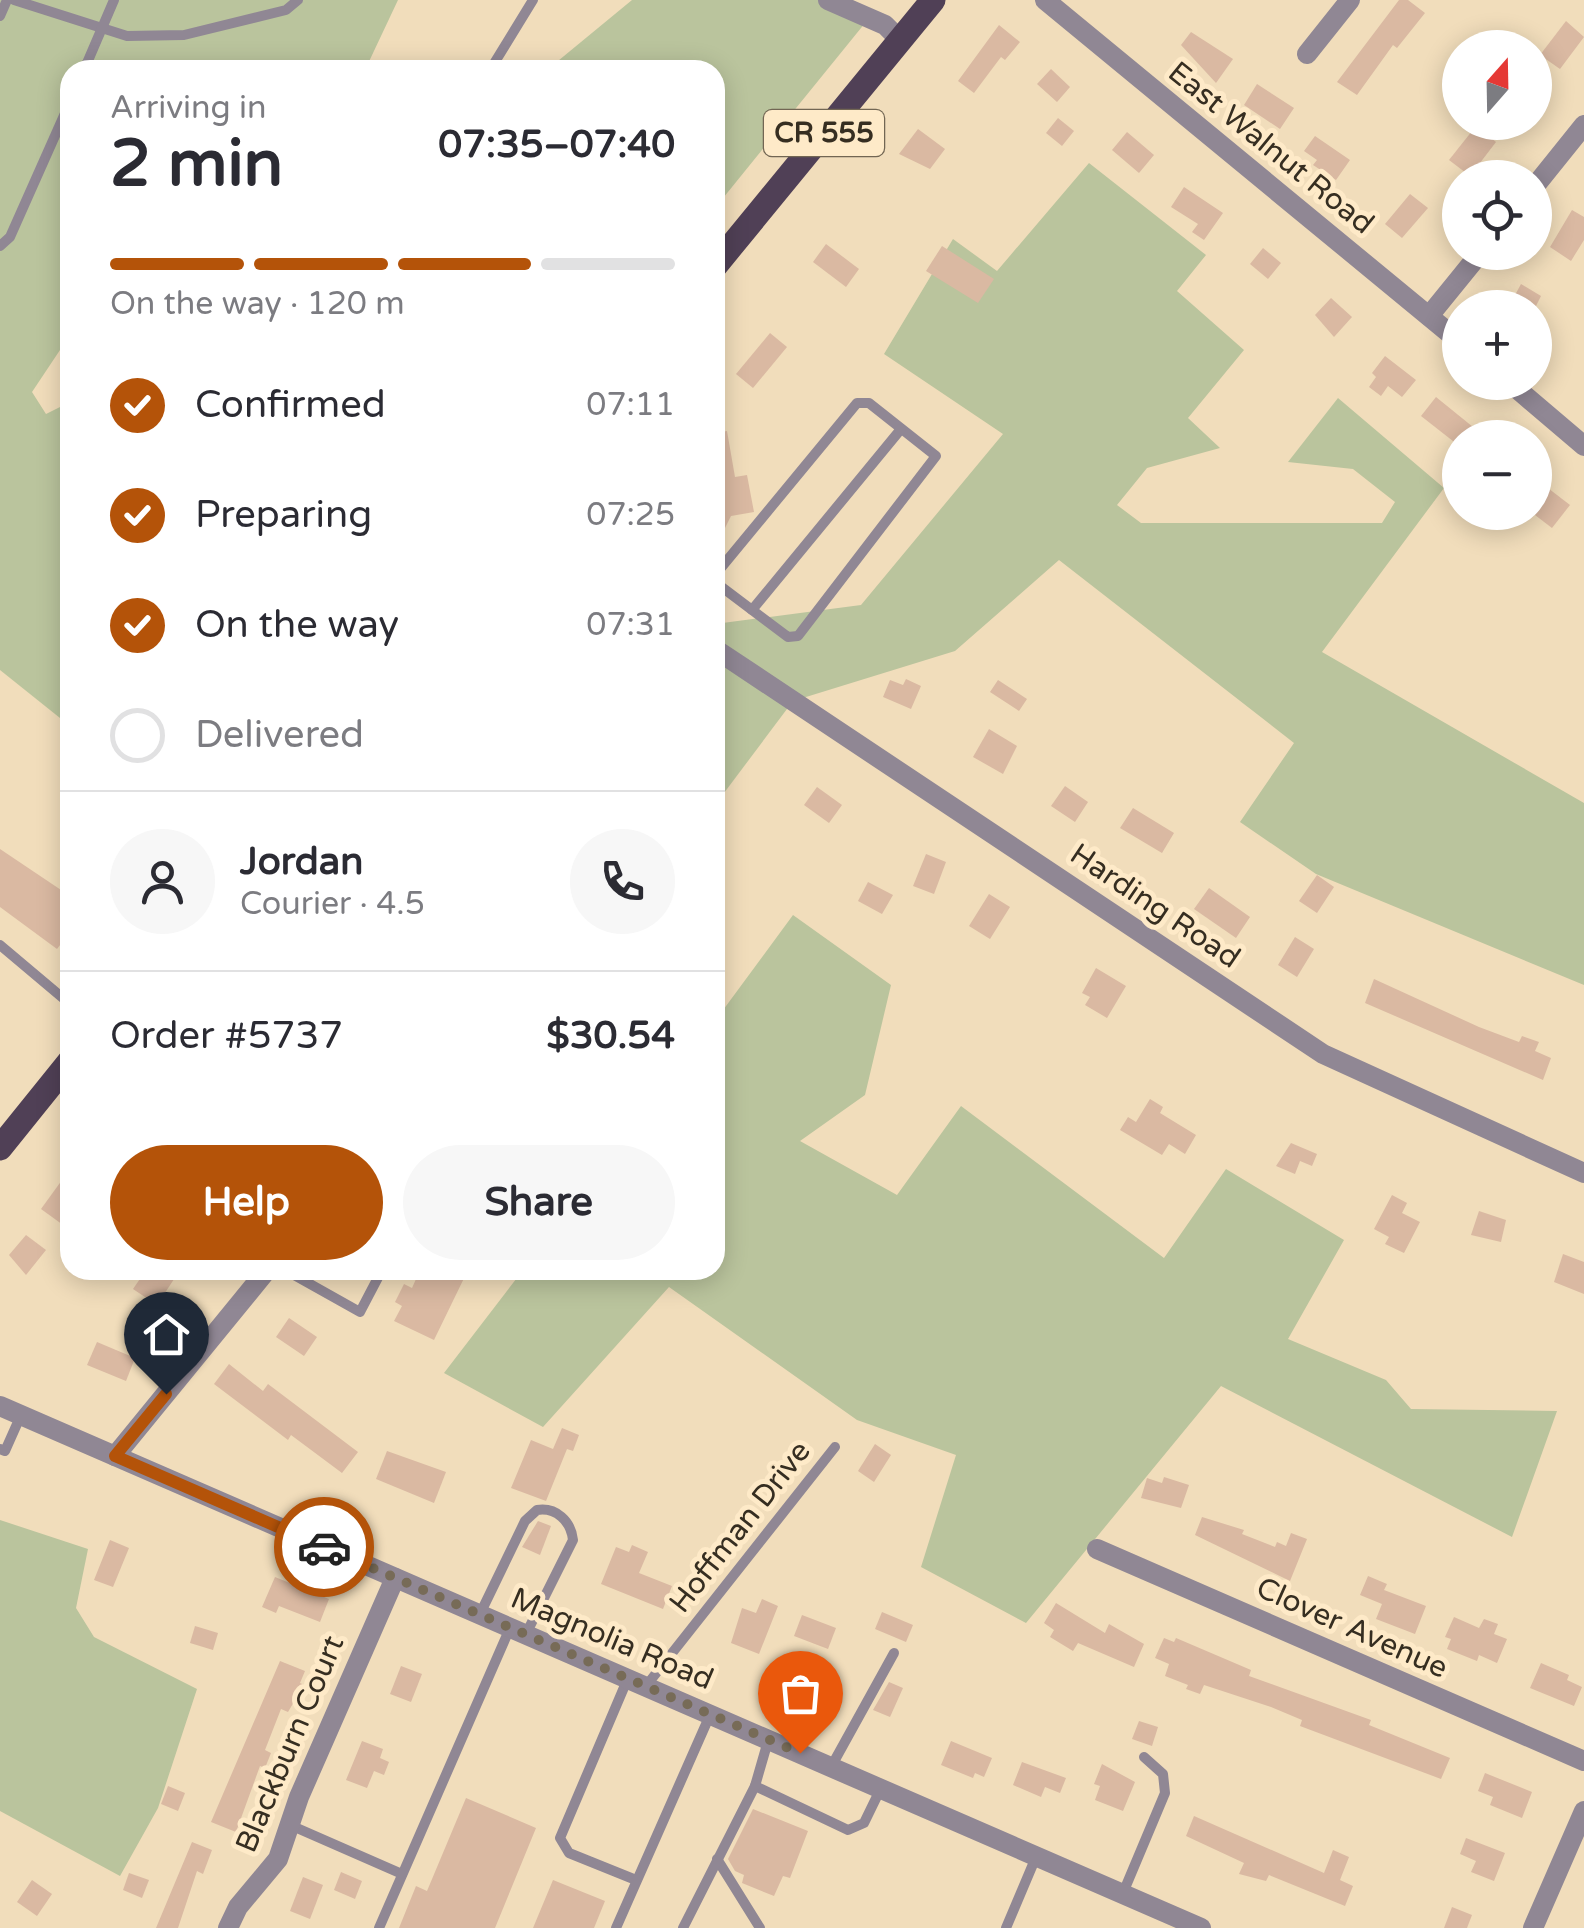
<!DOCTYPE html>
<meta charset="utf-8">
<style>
:root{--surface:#fff;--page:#f7f7f7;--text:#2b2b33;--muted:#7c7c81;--line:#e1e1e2;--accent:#b45309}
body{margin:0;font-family:"Varela Round",sans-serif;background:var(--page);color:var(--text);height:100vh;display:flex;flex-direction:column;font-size:38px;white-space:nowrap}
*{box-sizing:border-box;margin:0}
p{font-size:32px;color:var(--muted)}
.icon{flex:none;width:55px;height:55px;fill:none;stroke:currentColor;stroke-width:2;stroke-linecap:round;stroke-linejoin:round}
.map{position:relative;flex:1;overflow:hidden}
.drawer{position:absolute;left:60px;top:60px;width:665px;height:1220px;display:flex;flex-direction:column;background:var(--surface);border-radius:30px;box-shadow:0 5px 25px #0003}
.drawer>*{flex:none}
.needle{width:65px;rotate:20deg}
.controls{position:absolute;left:1442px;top:30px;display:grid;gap:20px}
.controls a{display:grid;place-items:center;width:110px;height:110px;border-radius:50%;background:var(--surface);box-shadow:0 5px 25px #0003;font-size:50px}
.pin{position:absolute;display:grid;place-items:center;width:85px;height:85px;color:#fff;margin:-102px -42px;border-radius:50% 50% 50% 0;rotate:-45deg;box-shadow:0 0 10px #0007}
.pin .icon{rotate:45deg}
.courier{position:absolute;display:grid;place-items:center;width:100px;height:100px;margin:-50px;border:8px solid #b45309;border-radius:50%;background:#fff;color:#222;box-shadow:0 2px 12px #0007}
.summary em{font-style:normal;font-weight:800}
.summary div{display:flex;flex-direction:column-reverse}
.summary{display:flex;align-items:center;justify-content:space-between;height:170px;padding:0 50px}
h1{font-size:65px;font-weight:800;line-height:75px}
.bar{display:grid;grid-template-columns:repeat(4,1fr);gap:15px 10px;align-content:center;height:120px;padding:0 50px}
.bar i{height:12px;border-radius:8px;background:var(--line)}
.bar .on{background:var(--accent)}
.bar p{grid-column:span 4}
.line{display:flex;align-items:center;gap:25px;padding:0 50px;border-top:2px solid var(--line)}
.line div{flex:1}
.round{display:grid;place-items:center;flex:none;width:105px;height:105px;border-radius:52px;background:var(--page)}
ol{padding:0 50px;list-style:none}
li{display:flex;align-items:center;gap:30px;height:110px}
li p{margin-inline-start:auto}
li .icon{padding:10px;border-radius:50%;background:var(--accent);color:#fff;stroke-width:4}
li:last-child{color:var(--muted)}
li i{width:55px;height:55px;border:5px solid var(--line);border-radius:50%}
.cta{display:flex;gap:20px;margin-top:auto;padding:20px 50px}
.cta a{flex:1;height:115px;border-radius:60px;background:var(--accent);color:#fff;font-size:40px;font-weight:800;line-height:115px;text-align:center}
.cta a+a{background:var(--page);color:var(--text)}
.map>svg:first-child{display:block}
.green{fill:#bac49d}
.building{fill:#dab9a2}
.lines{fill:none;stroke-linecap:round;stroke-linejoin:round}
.lane{stroke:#908794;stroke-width:10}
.street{stroke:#908794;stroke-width:20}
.primary{stroke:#504056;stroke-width:25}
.done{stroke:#776b57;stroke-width:10;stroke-dasharray:0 18}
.route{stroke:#b45309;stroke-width:12}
.labels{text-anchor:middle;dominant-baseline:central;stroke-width:10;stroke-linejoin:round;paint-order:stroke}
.shield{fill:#feeac8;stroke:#726653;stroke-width:2.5}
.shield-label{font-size:28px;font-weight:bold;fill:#362e21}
.street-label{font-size:30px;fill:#362e21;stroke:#feeac8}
</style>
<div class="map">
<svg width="1584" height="1928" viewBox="0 0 1584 1928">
<rect width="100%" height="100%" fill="#f1ddbb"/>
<g class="green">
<polygon points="0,0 398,0 365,70 70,70 70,335 32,392 46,414 70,402 70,726 0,670"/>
<polygon points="632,0 852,0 874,12 715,208 715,70 547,70"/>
<polygon points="1089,163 1206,255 1177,291 1244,350 1188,418 1220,448 1147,468 1117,505 1141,523 1382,523 1395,502 1353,469 1288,462 1338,398 1444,488 1322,652 1584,803 1584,985 1316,874 1240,822 1294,743 1059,560 955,651 793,701 715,805 715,624 861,605 1003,434 884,354 953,239 997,271"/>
<polygon points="793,915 891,985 865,1095 800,1141 897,1195 961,1106 1164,1258 1226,1169 1344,1240 1288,1339 1386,1380 1411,1409 1557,1411 1512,1537 1221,1386 1026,1623 921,1567 956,1455 857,1420 669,1287 543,1427 444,1373 523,1270 715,1270 715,1021"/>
<polygon points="0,1520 88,1549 76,1608 94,1637 197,1689 158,1808 120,1876 0,1811"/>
</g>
<g class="building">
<polygon points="1399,0 1408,0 1425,13 1397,48 1393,45 1357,95 1337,82"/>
<polygon points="1566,21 1584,37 1560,69 1540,55"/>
<polygon points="999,25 1020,42 1005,60 1001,57 974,93 958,81"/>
<polygon points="1191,32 1233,59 1216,83 1181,45"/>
<polygon points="1051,69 1070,87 1057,102 1037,84"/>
<polygon points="1257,84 1294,108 1280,129 1244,105"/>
<polygon points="1058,118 1074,131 1062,146 1046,133"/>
<polygon points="1476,126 1496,142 1470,176 1449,160"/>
<polygon points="918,129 945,149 930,169 899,154"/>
<polygon points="1127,132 1154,155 1139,173 1112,150"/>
<polygon points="1315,136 1350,160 1336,180 1313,165 1317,160 1304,151"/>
<polygon points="1184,187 1223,213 1204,240 1192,232 1198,224 1171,207"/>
<polygon points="1410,194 1428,208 1402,238 1385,224"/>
<polygon points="1572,210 1584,217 1584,240 1571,261 1550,247"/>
<polygon points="826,244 859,269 846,287 813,262"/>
<polygon points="942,246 994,279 978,303 926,271"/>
<polygon points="1263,248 1281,263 1268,279 1250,264"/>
<polygon points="1521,284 1541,296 1535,308 1508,308"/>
<polygon points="1331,298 1352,317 1334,337 1315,315"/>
<polygon points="770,333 787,347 753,388 736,374"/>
<polygon points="1385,356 1416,380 1402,397 1388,386 1381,396 1369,387 1376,377 1372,373"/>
<polygon points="1436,397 1473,427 1458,445 1421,416"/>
<polygon points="727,431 735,477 747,475 754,512 731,516 715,548 715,433"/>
<polygon points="1544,485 1570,505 1552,528 1535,515 1535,496"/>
<polygon points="906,679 921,686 911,709 883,697 890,680 903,685"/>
<polygon points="998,680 1027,699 1019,711 990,692"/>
<polygon points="989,729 1017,746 1003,774 973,757"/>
<polygon points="1065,786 1088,802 1075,822 1051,806"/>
<polygon points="817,787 842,805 829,823 804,805"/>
<polygon points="1133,808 1174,833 1162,853 1120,828"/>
<polygon points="0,849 70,896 70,932 57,949 0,907"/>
<polygon points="926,854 946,862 934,894 913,886"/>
<polygon points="1317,875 1334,887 1317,913 1299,901"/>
<polygon points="868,882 893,895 882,914 858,901"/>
<polygon points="1209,888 1250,917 1236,938 1194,909"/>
<polygon points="989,894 1010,907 990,939 969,926"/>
<polygon points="1295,937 1314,949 1297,977 1278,965"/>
<polygon points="1096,968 1126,986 1107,1018 1085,1005 1090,997 1082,993"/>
<polygon points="1374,979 1479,1027 1519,1042 1522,1036 1539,1042 1535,1051 1551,1058 1543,1080 1365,1003"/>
<polygon points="1150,1099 1163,1107 1160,1113 1196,1135 1185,1154 1169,1144 1162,1155 1120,1130 1128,1117 1136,1122"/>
<polygon points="1291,1143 1317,1154 1312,1166 1300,1161 1295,1174 1276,1166"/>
<polygon points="70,1169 70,1230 41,1209"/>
<polygon points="1392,1195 1407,1203 1402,1213 1420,1222 1404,1253 1385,1244 1389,1237 1374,1229"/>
<polygon points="1479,1211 1506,1220 1501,1242 1471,1235"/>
<polygon points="26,1235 46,1250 26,1275 9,1255"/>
<polygon points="1563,1254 1584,1262 1584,1294 1554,1282"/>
<polygon points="146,1270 180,1270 157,1305 133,1289"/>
<polygon points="420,1270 468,1270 434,1340 394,1321 402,1306 395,1302 404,1284 412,1288"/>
<polygon points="289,1318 317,1337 304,1356 276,1337"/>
<polygon points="97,1342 135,1358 126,1381 87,1365"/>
<polygon points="229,1364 263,1391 268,1384 358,1452 342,1473 291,1435 288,1440 214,1384"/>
<polygon points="562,1428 579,1435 573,1451 567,1449 546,1501 511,1488 531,1440 553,1449"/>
<polygon points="875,1444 891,1455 874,1482 858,1471"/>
<polygon points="387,1451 446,1472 434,1503 376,1479"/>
<polygon points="1164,1477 1189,1485 1181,1508 1141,1498 1147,1478 1162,1483"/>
<polygon points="1202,1517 1244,1530 1242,1534 1275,1547 1277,1542 1286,1546 1291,1533 1307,1539 1290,1581 1195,1535"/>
<polygon points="538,1521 551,1526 540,1555 522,1547"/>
<polygon points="110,1540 129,1548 113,1587 94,1580"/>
<polygon points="632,1545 648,1552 639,1573 672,1586 663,1609 601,1584 616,1547 629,1552"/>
<polygon points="1368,1576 1387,1584 1384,1590 1426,1606 1415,1634 1376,1619 1382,1604 1360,1595"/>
<polygon points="275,1577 329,1599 320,1622 279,1606 276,1613 262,1607"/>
<polygon points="762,1599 778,1606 759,1654 731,1643 742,1608 756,1613"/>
<polygon points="1056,1603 1105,1633 1109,1624 1144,1644 1134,1667 1078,1643 1073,1651 1050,1637 1054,1630 1044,1623"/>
<polygon points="882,1612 913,1625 906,1642 875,1629"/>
<polygon points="802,1615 836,1628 828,1649 794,1636"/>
<polygon points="1454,1617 1479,1628 1484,1619 1498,1624 1494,1634 1507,1639 1497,1663 1479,1655 1477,1661 1447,1649 1451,1639 1445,1637"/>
<polygon points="195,1626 218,1633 213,1650 190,1643"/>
<polygon points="1164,1638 1174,1642 1176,1638 1251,1670 1249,1676 1371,1720 1369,1725 1450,1758 1441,1779 1300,1726 1302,1720 1271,1707 1204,1685 1200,1694 1186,1689 1188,1685 1165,1676 1169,1664 1155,1658"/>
<polygon points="280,1661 305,1671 300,1683 304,1685 288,1712 281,1709 265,1750 271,1753 265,1768 260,1766 236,1832 211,1822"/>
<polygon points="1541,1663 1569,1675 1567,1680 1582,1687 1574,1706 1530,1688"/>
<polygon points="401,1666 422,1674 411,1702 390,1694"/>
<polygon points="889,1682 903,1688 890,1717 873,1710"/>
<polygon points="1139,1721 1158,1727 1152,1746 1132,1739"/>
<polygon points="362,1741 383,1749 380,1758 389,1762 384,1775 374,1771 367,1788 346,1780"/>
<polygon points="951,1741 992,1758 984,1777 975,1773 973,1778 941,1765"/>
<polygon points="1022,1762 1066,1778 1060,1793 1045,1787 1041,1797 1013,1785"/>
<polygon points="1102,1764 1135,1782 1123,1811 1095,1800 1100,1786 1094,1784"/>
<polygon points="1485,1773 1532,1792 1522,1818 1490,1805 1493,1797 1478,1791"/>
<polygon points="168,1786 185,1793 178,1811 161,1804"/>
<polygon points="466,1798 536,1828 495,1928 399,1928 416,1886 427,1891"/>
<polygon points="753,1809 808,1831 790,1878 783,1876 774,1896 742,1883 744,1875 735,1871 728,1859"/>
<polygon points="1194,1816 1324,1873 1333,1850 1349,1857 1340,1880 1353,1886 1345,1906 1269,1875 1266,1881 1239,1874 1244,1863 1186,1836"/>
<polygon points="1466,1838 1505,1853 1494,1881 1471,1872 1476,1861 1460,1854"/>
<polygon points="192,1842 212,1850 203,1874 197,1871 178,1928 156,1928"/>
<polygon points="341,1872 362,1881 355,1899 334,1890"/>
<polygon points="129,1873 149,1880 142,1898 123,1890"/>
<polygon points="303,1877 323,1885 310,1919 290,1911"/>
<polygon points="32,1880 52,1894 37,1916 17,1902"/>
<polygon points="553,1880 605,1901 594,1928 533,1928"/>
<polygon points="1452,1907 1472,1915 1467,1928 1444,1928"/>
</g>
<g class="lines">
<g class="lane">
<polyline points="14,0 127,36 184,35 286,10 298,0"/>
<polyline points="0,16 7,0"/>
<polyline points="84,70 114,0"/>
<polyline points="490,70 533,0"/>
<polyline points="0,246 10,237 70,102"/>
<polyline points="715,575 857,403 869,403 936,456 798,636 788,637 715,582"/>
<polyline points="752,610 901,429"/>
<polyline points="0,945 70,1004"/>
<polyline points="285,1270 360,1312 382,1270"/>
<polyline points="0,1449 5,1451 21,1415"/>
<path d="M 480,1614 L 525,1521 L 537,1510 C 556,1507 571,1521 573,1540 L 526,1634"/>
<polyline points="628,1678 560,1838 569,1853 636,1880"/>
<polyline points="646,1686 835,1447"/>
<polyline points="831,1767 894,1653"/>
<polyline points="755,1786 848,1830 864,1823 881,1788"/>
<polyline points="290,1825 402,1874"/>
<polyline points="717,1859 760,1928"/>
<polyline points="1123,1893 1165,1793 1163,1774 1144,1757"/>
<polyline points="379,1928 510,1628"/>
<polyline points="616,1928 710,1715"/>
<polyline points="683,1928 755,1786 768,1741"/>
<polyline points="1006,1928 1036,1857"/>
</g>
<g class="street">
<polyline points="828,0 885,25 900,40"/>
<polyline points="1045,0 1460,342"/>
<polyline points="1307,54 1350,0"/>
<polyline points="1535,186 1584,125"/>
<polyline points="1429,316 1481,252"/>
<polyline points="1509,382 1584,446"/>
<polyline points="715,649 1323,1054 1584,1173"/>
<polyline points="0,1406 1201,1928"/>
<polyline points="115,1456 267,1270"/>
<polyline points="1097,1549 1584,1761"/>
<polyline points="228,1928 238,1907 278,1859 299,1797 395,1578"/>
<polyline points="1533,1928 1584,1811"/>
</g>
<g class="primary">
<polyline points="715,266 933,0"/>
<polyline points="0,1148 70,1061"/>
</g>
</g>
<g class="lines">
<polyline class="done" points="324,1547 800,1753"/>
<polyline class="route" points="166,1394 115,1456 324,1547"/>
</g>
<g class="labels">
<rect class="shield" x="764" y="110" width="120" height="46" rx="8"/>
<g class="shield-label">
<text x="824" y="133">CR 555</text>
</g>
<g class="street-label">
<text transform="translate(1271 148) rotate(39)">East Walnut Road</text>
<text transform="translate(1155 906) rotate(34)">Harding Road</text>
<text transform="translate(740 1527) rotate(-52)">Hoffman Drive</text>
<text transform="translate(1352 1628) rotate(24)">Clover Avenue</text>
<text transform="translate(612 1639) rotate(23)">Magnolia Road</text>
<text transform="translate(290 1744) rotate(-67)">Blackburn Court</text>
</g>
</g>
</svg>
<div class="controls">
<a><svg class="needle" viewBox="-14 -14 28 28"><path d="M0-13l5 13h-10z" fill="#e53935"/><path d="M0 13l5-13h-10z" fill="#7c7c81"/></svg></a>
<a><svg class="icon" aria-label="locate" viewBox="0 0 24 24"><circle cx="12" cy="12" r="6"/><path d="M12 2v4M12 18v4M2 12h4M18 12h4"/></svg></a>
<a>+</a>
<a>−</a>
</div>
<div class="pin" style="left:800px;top:1753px;background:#ea580c"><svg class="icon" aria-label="bag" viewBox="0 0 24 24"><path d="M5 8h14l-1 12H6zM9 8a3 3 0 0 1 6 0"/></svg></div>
<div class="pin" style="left:166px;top:1394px;background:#1f2937"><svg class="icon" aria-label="home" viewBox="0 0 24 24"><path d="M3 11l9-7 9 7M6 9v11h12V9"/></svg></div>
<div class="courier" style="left:324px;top:1547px"><svg class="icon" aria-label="car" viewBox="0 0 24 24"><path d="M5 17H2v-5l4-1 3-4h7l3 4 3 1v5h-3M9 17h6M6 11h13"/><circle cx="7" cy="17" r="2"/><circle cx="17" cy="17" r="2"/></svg></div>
<section class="drawer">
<div class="summary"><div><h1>2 min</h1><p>Arriving in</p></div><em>07:35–07:40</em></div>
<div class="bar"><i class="on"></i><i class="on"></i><i class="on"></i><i></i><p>On the way · 120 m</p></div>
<ol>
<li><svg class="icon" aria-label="check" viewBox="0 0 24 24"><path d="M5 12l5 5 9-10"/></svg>Confirmed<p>07:11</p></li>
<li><svg class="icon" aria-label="check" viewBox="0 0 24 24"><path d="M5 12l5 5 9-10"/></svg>Preparing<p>07:25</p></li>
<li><svg class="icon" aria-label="check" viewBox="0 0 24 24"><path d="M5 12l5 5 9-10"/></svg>On the way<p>07:31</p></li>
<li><i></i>Delivered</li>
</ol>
<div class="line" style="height:180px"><a class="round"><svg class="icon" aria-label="person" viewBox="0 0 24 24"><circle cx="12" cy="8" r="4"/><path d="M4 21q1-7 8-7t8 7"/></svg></a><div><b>Jordan</b><p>Courier · 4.5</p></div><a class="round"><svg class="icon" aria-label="phone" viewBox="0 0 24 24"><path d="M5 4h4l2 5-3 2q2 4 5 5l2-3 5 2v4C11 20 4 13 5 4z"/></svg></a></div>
<div class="line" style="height:130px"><div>Order #5737</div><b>$30.54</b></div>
<div class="cta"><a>Help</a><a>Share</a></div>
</section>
</div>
